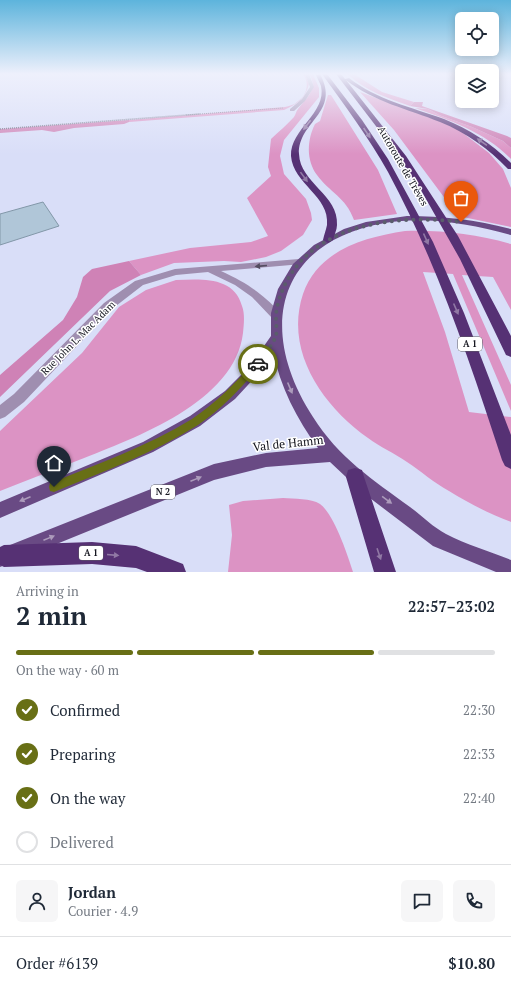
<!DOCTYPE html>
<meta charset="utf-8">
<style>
:root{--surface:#fff;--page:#f6f6f7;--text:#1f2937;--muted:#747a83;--line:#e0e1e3;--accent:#686f15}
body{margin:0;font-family:"PT Serif",serif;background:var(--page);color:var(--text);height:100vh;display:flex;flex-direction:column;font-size:15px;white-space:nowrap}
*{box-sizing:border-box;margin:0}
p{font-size:13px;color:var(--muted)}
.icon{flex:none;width:22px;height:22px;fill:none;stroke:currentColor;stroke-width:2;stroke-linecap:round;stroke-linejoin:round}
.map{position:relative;height:572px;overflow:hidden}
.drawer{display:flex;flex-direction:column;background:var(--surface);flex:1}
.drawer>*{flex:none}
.tools{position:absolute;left:455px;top:12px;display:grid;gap:8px}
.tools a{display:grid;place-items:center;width:44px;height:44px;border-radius:6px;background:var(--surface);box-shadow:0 2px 10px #0003;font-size:20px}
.pin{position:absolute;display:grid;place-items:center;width:34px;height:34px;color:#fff;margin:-41px -17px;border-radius:50% 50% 50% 0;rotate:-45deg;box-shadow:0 0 4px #0007}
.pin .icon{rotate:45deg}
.courier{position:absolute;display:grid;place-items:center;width:40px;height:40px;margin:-20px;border:3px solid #686f15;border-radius:50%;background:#fff;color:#222;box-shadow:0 1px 5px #0007}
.head em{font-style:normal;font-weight:600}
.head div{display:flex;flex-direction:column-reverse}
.head{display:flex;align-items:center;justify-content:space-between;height:68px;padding:0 16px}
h1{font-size:26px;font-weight:600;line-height:30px}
.bar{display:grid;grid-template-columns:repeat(4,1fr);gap:6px 4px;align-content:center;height:48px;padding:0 16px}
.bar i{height:5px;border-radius:3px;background:var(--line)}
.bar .selected{background:var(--accent)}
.bar p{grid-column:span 4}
.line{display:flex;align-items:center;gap:10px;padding:0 16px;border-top:1px solid var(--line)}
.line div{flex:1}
.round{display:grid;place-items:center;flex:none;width:42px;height:42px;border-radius:6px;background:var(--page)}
ol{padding:0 16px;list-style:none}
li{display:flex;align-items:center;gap:12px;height:44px}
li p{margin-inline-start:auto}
li .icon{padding:4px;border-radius:50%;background:var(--accent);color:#fff;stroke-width:4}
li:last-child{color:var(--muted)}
li i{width:22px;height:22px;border:2px solid var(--line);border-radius:50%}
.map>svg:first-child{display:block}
.green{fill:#dc93c4}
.forest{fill:#cf82b6}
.building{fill:#b0c6d8;stroke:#8297a8}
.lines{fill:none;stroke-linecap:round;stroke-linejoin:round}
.path-far1{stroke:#757889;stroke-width:1;stroke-dasharray:1 1;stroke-linecap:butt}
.path{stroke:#757889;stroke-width:1.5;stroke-dasharray:1 1;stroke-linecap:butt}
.lane{fill:#9f8eb0;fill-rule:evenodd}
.street{fill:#9f8eb0;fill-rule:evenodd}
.primary{fill:#694a84;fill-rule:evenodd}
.highway{fill:#563174;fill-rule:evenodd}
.oneway{fill:#9179a5}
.oneway2{fill:#544d61}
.oneway3{fill:#ac9bbb}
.route{fill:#686f15}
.done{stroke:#5a5d6c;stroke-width:4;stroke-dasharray:0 7.2}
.labels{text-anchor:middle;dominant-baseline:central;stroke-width:3;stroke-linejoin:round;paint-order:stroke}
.shield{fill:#fff;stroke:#5c5d63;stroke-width:1}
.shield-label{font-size:9px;font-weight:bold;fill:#161720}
.street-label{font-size:10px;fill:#161720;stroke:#fff}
.near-street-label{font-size:12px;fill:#161720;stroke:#fff}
</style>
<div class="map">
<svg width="511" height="572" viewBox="0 0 511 572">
<rect width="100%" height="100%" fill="#d9def8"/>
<g class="green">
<path d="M 303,74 L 305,74 L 309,84 C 305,99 297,104 284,110 L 129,122 L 129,120 L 285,107 C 289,106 294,105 297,102 C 307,96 310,83 303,74 Z"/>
<path d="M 309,74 L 313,74 L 319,88 L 319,97 L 284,140 L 280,156 L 284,174 L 306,199 L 311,213 L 312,220 L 303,235 L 281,251 L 266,257 L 241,262 L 224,261 L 174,263 L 141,275 L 129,261 L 190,248 L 251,242 L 268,236 L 247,198 L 271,176 L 268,167 L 271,139 C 278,132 287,125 294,117 C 296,114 296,111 298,109 C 306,98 319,89 309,74 Z"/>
<path d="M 348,74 L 354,74 L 382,92 L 414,102 L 410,106 C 388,98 365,91 348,74 Z"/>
<polygon points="360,92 439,121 459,130 489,153 503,169 511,188 511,227 458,216 394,130"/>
<path d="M 328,95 L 331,95 L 378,170 L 397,214 L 354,220 C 346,197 329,192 317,175 C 306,160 307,140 315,124 L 320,121 Z"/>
<path d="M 415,108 L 428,109 L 439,115 L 472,127 L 503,141 L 511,148 L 511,159 C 485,132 449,120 415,108 Z"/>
<path d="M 405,231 C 442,230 476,234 511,244 L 511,310 L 493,277 L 462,275 L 511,385 L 511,411 L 453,274 L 423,272 L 445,332 L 469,412 L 511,417 L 511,522 C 490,514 468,503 449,491 C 434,483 421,471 407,462 C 394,453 380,447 368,438 C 323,406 284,351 303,294 C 318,250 365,237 405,231 Z"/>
<path d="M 176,280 C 201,279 234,276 242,306 C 245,314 244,324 243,333 C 235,402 135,438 79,460 C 53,470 26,481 0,491 L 0,431 L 82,353 L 119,307 L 146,290 Z"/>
<path d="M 283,498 C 294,499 311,498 320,504 C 334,514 348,556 353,572 L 228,572 L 232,535 L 229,505 L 243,501 Z"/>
</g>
<g class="forest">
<polygon points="414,102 423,102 422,106 507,136 511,138 511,148 503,141 472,127 439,115 428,109 410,106"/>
<polygon points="129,120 129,122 124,124 74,128 54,132 42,130 0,133 0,129"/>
<polygon points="129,261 141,275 110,291 0,397 0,375 63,320 77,297 83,277 92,269"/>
</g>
<polygon class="building" points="43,202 59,226 0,245 0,214"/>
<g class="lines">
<polyline class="path-far1" points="186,115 283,108"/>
<polyline class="path" points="0,129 200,114"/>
<polygon class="lane" points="305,74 309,74 314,87 305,101 294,111 290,111 290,109 302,99 310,87"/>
<path class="street" d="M 299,259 L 302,260 L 304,262 L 302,264 L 221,271 C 247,283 260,292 280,312 L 281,315 L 280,318 L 272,318 L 252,297 L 235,285 L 208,272 L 176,275 L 143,285 L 112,309 L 24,402 L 5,417 L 0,419 L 0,405 L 14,394 L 104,303 L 135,281 L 175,269 Z"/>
<path class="primary" d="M 407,216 C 443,216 477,220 511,229 L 511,235 C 470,224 427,216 385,223 C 275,242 257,331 313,417 C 338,457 373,480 410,507 C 422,516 433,527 446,534 C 466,545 490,551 511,560 L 511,572 L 496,572 L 433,546 L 362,492 L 330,462 L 266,467 L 214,480 L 0,567 L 0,549 L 214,464 L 266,453 L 318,448 C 297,419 280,387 273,351 L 258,374 L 235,399 L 200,426 L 153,452 L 0,518 L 0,502 L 143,442 L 190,416 L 225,391 L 250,366 L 271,336 L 271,313 L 278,289 L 293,264 L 314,245 L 344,229 L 366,222 Z"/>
<g class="highway">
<path d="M 320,74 C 341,113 298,121 299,154 C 300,183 339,195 337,225 C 337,230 334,235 333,240 L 328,243 L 323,240 C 324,235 326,230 327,225 C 330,196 293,184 291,156 C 290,129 327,113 321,86 C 320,83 317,78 316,75 Z"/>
<path d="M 322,74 L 327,74 L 362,120 L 388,159 L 433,242 L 464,313 L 511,435 L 511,469 L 505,466 L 502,460 C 470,362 437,263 388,172 C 369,138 345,106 322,74 Z"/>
<path d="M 336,74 L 341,74 L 345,79 L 349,78 C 377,100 411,107 444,119 C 469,129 492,144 511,163 L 511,169 L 508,169 C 489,149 467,133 440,122 C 408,109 374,102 346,80 L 406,156 L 458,236 L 511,336 L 511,357 L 506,355 L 460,259 L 422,192 L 392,147 Z"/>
<polygon points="355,468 362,470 364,477 396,572 374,572 346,477 348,470"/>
<polygon points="92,542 136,546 183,564 186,572 147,572 136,568 92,564 4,567 0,565 0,547 4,545"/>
</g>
</g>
<defs><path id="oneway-solid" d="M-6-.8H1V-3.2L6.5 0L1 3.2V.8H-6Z"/></defs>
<g class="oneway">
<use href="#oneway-solid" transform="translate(307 125) rotate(127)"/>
<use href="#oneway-solid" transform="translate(367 133) rotate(56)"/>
<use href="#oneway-solid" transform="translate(482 142) rotate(-145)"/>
<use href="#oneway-solid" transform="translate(304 177) rotate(54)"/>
<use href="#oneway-solid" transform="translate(426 239) rotate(66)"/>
<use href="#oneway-solid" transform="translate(456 309) rotate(67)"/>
<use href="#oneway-solid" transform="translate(379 554) rotate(71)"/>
<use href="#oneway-solid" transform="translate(113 555) rotate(5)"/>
</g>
<use class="oneway2" href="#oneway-solid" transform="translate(261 266) rotate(175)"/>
<g class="oneway3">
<use href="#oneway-solid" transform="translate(290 388) rotate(67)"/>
<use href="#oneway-solid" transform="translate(196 479) rotate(-22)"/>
<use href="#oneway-solid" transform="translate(25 499) rotate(157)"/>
<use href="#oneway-solid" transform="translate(387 500) rotate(36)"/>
<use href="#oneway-solid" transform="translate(49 538) rotate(-22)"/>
</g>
<linearGradient id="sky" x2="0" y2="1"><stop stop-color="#5db4dc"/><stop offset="0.48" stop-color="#eef0fc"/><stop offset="1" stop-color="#eef0fc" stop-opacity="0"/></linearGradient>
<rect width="511" height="154" fill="url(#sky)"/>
<path class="route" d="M 258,361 L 262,364 L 260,366 C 241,388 222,409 198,425 C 154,453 102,472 54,492 L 50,491 L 49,487 L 50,483 C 98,464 148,446 192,419 C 216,403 235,383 255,362 Z"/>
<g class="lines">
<path class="done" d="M 258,364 C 262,357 274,343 276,336 C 277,331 276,323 276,318 C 276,310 278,301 281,294 C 307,223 396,214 461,222"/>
</g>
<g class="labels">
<g class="shield">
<rect x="458" y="337" width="24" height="14" rx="3"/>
<rect x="151" y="485" width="24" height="14" rx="3"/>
<rect x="79" y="546" width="24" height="14" rx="3"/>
</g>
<g class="shield-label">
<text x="470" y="344">A 1</text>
<text x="163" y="492">N 2</text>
<text x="91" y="553">A 1</text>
</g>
<g class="street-label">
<text transform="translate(403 166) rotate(60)">Autoroute de Trèves</text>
<text transform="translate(78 338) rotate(-45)">Rue John L. Mac Adam</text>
</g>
<g class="near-street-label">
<text transform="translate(288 443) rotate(-6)">Val de Hamm</text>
</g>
</g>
</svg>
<div class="tools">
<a><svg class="icon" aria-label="locate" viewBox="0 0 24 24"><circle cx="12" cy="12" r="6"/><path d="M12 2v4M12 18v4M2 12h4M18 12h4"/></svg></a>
<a><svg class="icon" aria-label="layers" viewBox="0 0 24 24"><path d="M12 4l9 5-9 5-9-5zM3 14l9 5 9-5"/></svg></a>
</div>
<div class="pin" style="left:461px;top:222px;background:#ea580c"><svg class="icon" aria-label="bag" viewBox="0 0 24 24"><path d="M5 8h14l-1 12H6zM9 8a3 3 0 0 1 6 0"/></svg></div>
<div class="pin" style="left:54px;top:487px;background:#1f2937"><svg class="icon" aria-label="home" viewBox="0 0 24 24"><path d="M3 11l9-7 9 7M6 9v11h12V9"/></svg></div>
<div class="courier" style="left:258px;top:364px"><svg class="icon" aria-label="car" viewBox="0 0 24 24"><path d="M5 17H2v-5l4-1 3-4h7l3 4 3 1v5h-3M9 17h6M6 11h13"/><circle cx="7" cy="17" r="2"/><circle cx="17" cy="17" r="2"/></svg></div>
</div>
<section class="drawer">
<div class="head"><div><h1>2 min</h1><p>Arriving in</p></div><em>22:57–23:02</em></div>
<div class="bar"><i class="selected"></i><i class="selected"></i><i class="selected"></i><i></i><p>On the way · 60 m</p></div>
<ol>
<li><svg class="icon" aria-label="check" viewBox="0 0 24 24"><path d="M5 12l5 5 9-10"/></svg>Confirmed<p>22:30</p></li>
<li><svg class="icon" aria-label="check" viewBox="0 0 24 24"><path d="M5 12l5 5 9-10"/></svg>Preparing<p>22:33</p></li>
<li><svg class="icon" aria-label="check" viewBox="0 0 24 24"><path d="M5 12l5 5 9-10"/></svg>On the way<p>22:40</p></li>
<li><i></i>Delivered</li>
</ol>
<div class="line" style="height:72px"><a class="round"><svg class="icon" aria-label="person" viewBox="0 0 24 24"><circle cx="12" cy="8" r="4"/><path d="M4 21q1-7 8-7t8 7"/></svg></a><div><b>Jordan</b><p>Courier · 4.9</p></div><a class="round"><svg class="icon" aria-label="chat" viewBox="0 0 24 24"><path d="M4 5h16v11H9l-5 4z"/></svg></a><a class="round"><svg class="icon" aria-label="phone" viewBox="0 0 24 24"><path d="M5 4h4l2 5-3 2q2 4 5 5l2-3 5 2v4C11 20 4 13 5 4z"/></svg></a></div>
<div class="line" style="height:52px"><div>Order #6139</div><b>$10.80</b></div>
</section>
